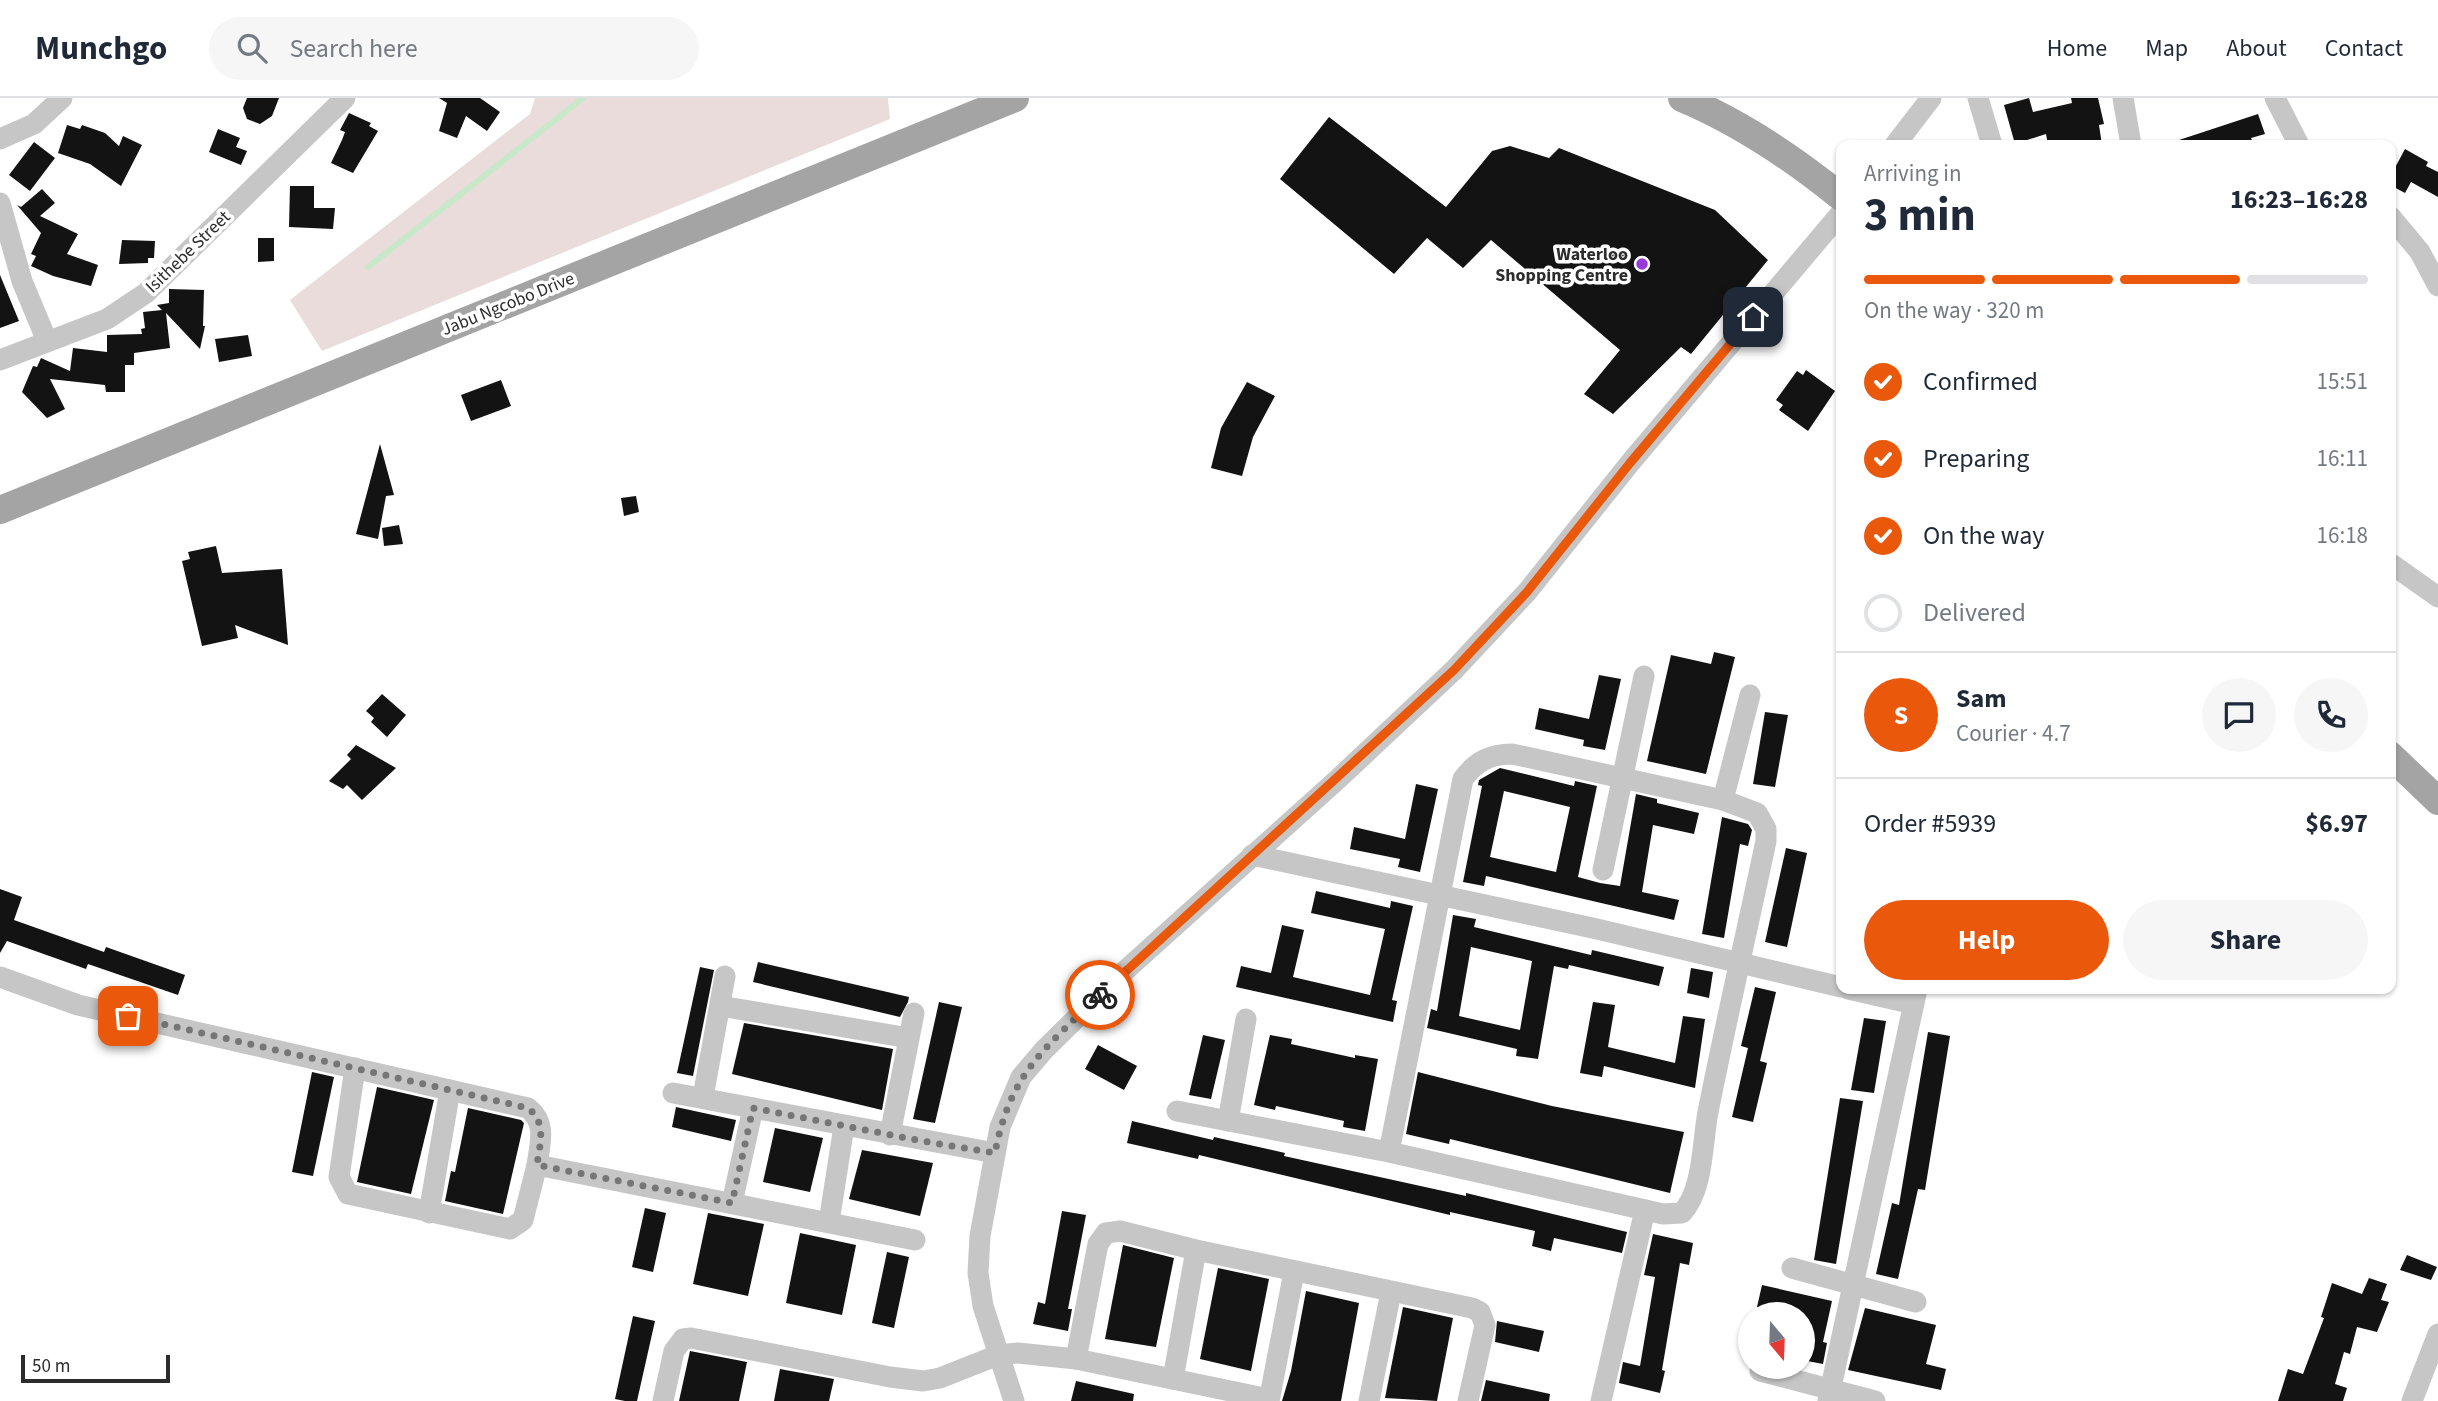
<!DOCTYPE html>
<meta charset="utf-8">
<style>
:root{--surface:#fff;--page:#f6f6f7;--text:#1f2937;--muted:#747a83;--line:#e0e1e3;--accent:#ea580c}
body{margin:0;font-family:"Source Sans 3",sans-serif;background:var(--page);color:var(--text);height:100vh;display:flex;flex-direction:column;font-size:26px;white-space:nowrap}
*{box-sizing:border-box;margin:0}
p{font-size:23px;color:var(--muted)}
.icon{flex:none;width:38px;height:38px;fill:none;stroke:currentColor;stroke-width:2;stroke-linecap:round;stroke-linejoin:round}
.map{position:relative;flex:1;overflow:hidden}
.details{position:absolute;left:1836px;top:42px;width:560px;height:854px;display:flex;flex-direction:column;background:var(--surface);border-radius:14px;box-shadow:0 2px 5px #0004}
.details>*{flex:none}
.needle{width:46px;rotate:161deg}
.fabs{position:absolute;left:1738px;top:1204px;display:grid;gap:14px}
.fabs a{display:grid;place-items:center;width:77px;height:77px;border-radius:50%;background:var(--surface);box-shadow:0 2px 5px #0004;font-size:35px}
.scale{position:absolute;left:21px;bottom:18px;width:149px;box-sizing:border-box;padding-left:7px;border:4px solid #2c2c2c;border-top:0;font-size:19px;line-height:24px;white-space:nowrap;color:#2c2c2c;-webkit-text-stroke:5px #fff;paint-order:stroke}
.pin{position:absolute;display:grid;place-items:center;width:60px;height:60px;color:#fff;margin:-30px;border-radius:14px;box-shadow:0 4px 10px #0006}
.courier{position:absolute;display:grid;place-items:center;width:70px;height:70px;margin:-35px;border:5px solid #ea580c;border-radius:50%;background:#fff;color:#222;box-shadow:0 2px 9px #0007}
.summary em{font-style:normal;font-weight:700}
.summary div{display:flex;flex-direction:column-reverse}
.summary{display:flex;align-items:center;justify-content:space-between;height:119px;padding:0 28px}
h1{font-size:46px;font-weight:700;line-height:52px}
.bar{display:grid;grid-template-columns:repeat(4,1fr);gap:10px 7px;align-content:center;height:84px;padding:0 28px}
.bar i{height:9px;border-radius:5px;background:var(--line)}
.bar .current{background:var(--accent)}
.bar p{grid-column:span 4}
.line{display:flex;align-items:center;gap:18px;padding:0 28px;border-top:2px solid var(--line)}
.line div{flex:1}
.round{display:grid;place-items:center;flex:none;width:74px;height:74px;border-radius:37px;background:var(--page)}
ol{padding:0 28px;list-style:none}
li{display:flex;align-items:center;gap:21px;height:77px}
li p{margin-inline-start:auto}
li .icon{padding:7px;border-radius:50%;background:var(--accent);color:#fff;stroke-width:4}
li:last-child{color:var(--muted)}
li i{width:38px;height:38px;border:4px solid var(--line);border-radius:50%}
.action{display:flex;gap:14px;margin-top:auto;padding:14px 28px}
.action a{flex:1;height:80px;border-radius:42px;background:var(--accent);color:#fff;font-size:28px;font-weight:700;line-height:80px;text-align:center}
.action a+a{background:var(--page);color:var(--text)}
header{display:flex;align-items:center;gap:42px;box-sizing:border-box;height:98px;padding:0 35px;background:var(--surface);border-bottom:2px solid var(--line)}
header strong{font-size:33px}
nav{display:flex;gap:38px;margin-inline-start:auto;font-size:24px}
.search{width:490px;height:63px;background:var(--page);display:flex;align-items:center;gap:18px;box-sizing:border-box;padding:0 24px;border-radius:38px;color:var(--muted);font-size:26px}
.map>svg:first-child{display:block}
.green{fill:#e9dcdb}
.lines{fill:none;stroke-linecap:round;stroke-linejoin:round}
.stream{stroke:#c8e8c9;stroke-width:6}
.building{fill:#131313;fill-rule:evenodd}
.minor{stroke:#c6c6c6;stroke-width:21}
.major{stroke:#a4a4a4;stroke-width:28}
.done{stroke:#767676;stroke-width:7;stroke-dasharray:0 12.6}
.route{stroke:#ea580c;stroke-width:9}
.poi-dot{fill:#963bd7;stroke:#fff;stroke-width:2.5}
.labels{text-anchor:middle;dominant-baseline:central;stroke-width:7;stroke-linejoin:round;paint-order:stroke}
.street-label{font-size:18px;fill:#2c2c2c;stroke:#fff}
.poi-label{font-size:18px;font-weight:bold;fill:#2c2c2c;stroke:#fff;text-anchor:end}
</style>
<header>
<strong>Munchgo</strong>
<div class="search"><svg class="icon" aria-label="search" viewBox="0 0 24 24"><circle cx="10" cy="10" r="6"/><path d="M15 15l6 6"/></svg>Search here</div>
<nav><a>Home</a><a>Map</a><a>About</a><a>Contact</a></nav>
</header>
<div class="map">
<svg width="2438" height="1303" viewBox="0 0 2438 1303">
<rect width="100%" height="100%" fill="#fff"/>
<polygon class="green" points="535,0 888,0 890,21 322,253 290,202 530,16"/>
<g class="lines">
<polyline class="stream" points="368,169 583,0"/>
</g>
<g class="building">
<polygon points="247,0 279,0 272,18 260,26 247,21 243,10"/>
<polygon points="439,0 480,0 500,14 487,33 466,18 457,40 439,33 447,5"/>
<polygon points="2029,0 2033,14 2072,5 2071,0 2098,0 2104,26 2099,27 2102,47 2048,47 2046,36 2015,46 2004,7"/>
<polygon points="349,15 371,25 369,28 378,33 353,75 331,65 342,42 345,34 340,32"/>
<polygon points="2258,16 2265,36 2251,40 2254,47 2174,47 2173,44"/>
<polygon points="1329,19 1446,109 1492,53 1510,48 1549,60 1559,50 1715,112 1768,162 1691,256 1681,249 1613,316 1584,296 1620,252 1491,142 1463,170 1427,140 1394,176 1280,81"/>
<polygon points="67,27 80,31 82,27 105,35 119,48 123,38 142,47 121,88 90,66 58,55"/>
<polygon points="218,31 240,40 236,49 247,53 241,67 209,54"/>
<polygon points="34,44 55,60 30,93 9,77"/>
<polygon points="2405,51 2428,64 2426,68 2438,74 2438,99 2411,84 2405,95 2390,87 2390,79"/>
<polygon points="290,88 314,88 314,110 335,110 333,131 289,129"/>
<polygon points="42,91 55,105 40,118 78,136 67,156 98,167 91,188 53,178 31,168 36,158 31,156 41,135 17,107 21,109"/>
<polygon points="258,140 274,140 274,163 258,164"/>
<polygon points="122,142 155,143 154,160 148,160 148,165 119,166"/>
<polygon points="0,177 19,223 0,230"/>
<polygon points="169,191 204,192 203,228 205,228 200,251 166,215 170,250 134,255 134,267 125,267 125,294 106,294 105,287 50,281 65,311 47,320 22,294 33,268 37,269 41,260 70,273 73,250 107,254 107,237 142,236 141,231 145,230 143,214 162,212 157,207 169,205"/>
<polygon points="248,237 252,258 219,264 215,241"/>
<polygon points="1806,272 1835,293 1808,333 1779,312 1783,307 1776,302 1797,273 1803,277"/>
<polygon points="501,282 511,308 471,323 461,297"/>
<polygon points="1247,284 1275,298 1253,339 1242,378 1211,370 1221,330"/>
<polygon points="380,346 394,397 386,398 378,441 356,436"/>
<polygon points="636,398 639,414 624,418 621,400"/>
<polygon points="399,427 403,446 384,448 382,430"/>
<polygon points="216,448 222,475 282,471 288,547 235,527 238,540 202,548 182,463 190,461 188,454"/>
<polygon points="1714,554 1735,559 1706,676 1647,663 1671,557 1711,566"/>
<polygon points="1599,577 1621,581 1605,652 1583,648 1584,642 1535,631 1539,610 1589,621"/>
<polygon points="382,596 406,617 387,639 371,624 374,620 366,613"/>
<polygon points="1765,614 1788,617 1775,689 1753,686"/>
<polygon points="356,647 396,670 362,702 347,687 343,691 329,683 351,661 347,657"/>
<path d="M 1500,670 L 1574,688 L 1575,683 L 1597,688 L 1578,779 L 1600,785 L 1620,788 L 1636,696 L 1657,701 L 1657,705 L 1699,715 L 1694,736 L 1653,727 L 1642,794 L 1679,802 L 1674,822 L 1486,778 L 1484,788 L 1463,784 L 1482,688 L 1478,687 L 1479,682 ZM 1504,693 L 1570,709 L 1556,774 L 1490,759 Z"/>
<polygon points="1416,686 1438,691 1420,774 1398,769 1400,761 1350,751 1354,729 1405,741"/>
<polygon points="1722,719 1748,726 1752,732 1748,748 1740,746 1724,840 1702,836"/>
<polygon points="1786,750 1807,755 1787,849 1765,844"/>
<polygon points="0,791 22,799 14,822 104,854 106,849 185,877 178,897 88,866 86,871 7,843 0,855"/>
<polygon points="1316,793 1390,810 1391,803 1413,808 1392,902 1397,903 1393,924 1236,889 1241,868 1271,875 1282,827 1304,832 1293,879 1370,897 1385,831 1311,815"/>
<path d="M 1453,817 L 1476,821 L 1474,829 L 1591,857 L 1592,852 L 1664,869 L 1659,888 L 1569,867 L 1568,871 L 1554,868 L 1538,961 L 1516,958 L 1517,951 L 1427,930 L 1431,911 L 1437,913 ZM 1471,849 L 1532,863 L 1520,932 L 1459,918 Z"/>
<polygon points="758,864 909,899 908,904 900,919 753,884"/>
<polygon points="700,869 714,872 693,978 677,975"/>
<polygon points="1691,870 1713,874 1709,900 1687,895"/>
<polygon points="1755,889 1776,894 1760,963 1767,965 1753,1024 1732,1019 1748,950 1741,948"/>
<polygon points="939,904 962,909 935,1025 913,1021"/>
<polygon points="1593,904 1615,907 1608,949 1675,965 1683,918 1705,921 1695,990 1604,968 1602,979 1580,975"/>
<polygon points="1864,920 1886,923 1874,995 1851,992"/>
<polygon points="744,925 893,951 882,1012 732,976"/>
<polygon points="1928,934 1950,938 1925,1092 1918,1091 1898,1181 1876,1176 1892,1105 1899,1107"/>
<polygon points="1203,937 1225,942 1211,1001 1189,997"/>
<polygon points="1270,937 1292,941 1291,946 1355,960 1355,957 1378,961 1365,1033 1343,1029 1344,1023 1276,1008 1275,1012 1254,1007"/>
<polygon points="1098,947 1137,968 1124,992 1085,971"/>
<polygon points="312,974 334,979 313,1078 292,1074"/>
<polygon points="1418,974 1552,1008 1684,1034 1670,1095 1450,1041 1449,1046 1406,1036"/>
<polygon points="377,989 434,1002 411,1096 357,1084"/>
<polygon points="1840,1000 1863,1003 1836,1166 1814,1162"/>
<polygon points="676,1009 736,1022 731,1043 672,1029"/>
<polygon points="468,1010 521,1022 524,1025 503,1116 445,1103 451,1073 455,1074"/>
<polygon points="1132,1023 1213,1042 1214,1039 1285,1055 1284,1058 1466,1098 1466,1095 1627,1134 1622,1155 1554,1140 1551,1153 1532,1148 1535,1133 1450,1114 1450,1117 1199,1057 1198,1061 1127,1045"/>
<polygon points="775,1030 823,1040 810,1094 763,1084"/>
<polygon points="862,1052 933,1065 920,1118 849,1101"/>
<polygon points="645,1110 666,1115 653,1174 632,1169"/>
<polygon points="1062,1113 1086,1117 1068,1211 1072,1211 1068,1233 1033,1226 1038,1204 1045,1206"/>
<polygon points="708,1115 764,1126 748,1198 693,1186"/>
<polygon points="800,1135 856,1147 842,1217 786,1205"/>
<polygon points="1653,1136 1693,1145 1689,1167 1680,1165 1662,1272 1665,1273 1660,1295 1619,1285 1623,1264 1640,1268 1655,1179 1644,1177"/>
<polygon points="1123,1147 1174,1160 1156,1249 1105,1241"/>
<polygon points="887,1154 909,1159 894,1230 872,1225"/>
<polygon points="2407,1157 2437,1169 2431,1182 2400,1172"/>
<polygon points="1218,1170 1269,1181 1251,1273 1200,1261"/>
<polygon points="2369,1180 2387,1186 2381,1202 2389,1204 2377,1234 2357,1229 2350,1256 2344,1254 2335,1286 2347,1290 2343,1303 2278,1303 2288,1271 2303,1276 2324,1220 2321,1219 2332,1185 2362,1196"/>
<polygon points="1762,1187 1832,1203 1823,1244 1827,1245 1823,1266 1802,1262 1802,1216 1757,1209"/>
<polygon points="1306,1193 1359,1205 1341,1303 1282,1303 1291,1273"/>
<polygon points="1403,1209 1453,1220 1437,1303 1385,1300"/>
<polygon points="1865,1210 1936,1227 1926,1266 1946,1271 1941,1292 1848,1272"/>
<polygon points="633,1218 655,1223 637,1303 625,1303 615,1301"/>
<polygon points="1497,1223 1544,1233 1539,1254 1495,1244"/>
<polygon points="690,1253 747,1264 739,1303 679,1303"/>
<polygon points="780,1271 834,1281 829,1303 774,1303"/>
<polygon points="1486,1282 1550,1296 1549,1303 1481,1303"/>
<polygon points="1076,1283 1134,1296 1133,1303 1071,1303"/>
</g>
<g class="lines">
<g class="minor">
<polyline points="1978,0 1992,47"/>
<polyline points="2123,0 2131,47"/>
<polyline points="2275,0 2299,47"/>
<polyline points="0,41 34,26 62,0"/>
<polyline points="1895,47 1931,0"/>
<polyline points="0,105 22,183 47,243"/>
<polyline points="2390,118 2420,154 2438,188"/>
<polyline points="0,262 107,221 146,195 345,0"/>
<polyline points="2390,465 2438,499"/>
<polyline points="1723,702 1750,597"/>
<polyline points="1252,757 1597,831 1841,889"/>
<polyline points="1603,772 1644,578"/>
<path d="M 0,879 L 78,907 L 528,1010 C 547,1025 540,1045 537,1067 L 915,1142"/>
<polyline points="1848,891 1914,906"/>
<polyline points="720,908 909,940"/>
<polyline points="355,970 339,1079 348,1096 510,1131 523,1122 537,1067"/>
<polyline points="673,995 995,1055"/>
<polyline points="703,999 725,878"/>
<path d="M 1177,1013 L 1389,1054 L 1663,1116 L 1682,1115 C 1704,1091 1702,1044 1708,1014 C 1726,923 1747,833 1766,743 L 1766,731 L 1757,715 L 1723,702 L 1512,656 C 1491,656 1476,663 1463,681 L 1389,1054"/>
<polyline points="1228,1023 1246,921"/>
<polyline points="890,1037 914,915"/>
<polyline points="732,1105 753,1010"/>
<polyline points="429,1115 450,992"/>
<polyline points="829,1124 844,1028"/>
<polyline points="1792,1170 1916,1204"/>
<polyline points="1076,1261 1098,1146 1106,1135 1120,1133 1196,1152 1472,1210 1480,1214 1485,1227 1468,1303"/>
<polyline points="1760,1273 1875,1303"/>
<polyline points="1173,1281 1196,1152"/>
<polyline points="663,1303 674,1253 683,1241 691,1240 890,1279 923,1283 940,1280 998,1257 1018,1255 1076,1261 1269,1301"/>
<polyline points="1014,1303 983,1208 978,1175 980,1138 1000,1029 1021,979 1044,952 1118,879 1338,681 1454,572 1527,494 1630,365 1841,115"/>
<polyline points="1269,1303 1294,1174"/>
<polyline points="1369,1303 1391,1194"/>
<polyline points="1601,1303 1645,1112"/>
<polyline points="1828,1303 1917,891"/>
<polyline points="2412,1303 2438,1236"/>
</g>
<g class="major">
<path d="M 1682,0 C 1739,24 1793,60 1841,99"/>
<polyline points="0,412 1015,0"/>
<polyline points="2390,657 2438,703"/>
</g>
</g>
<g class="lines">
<path class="done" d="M 128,918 L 528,1010 C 547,1025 540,1045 537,1067 L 732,1105 L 753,1010 L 922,1043 L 995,1055 C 1010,975 1045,950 1100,897"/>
<polyline class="route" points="1100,897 1454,572 1527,494 1630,365 1753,219"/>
</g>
<circle class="poi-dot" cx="1642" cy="166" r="7"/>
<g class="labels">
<g class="street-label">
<text transform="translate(188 154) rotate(-44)">Isithebe Street</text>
<text transform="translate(508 206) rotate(-22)">Jabu Ngcobo Drive</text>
</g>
<g class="poi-label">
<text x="1628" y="156">Waterloo<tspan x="1628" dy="21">Shopping Centre</tspan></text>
</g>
</g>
</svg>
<div class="fabs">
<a><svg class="needle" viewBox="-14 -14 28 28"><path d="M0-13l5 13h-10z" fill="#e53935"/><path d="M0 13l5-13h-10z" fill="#747a83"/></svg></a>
</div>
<div class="scale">50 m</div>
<div class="pin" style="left:128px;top:918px;background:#ea580c"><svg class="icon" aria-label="bag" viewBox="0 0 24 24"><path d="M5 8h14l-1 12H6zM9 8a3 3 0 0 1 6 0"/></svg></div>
<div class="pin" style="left:1753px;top:219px;background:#1f2937"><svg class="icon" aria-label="home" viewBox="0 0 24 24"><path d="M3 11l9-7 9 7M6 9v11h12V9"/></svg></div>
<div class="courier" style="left:1100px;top:897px"><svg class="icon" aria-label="bike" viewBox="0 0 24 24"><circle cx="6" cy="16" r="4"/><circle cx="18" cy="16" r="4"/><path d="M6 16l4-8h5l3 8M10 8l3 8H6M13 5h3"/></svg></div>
<section class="details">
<div class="summary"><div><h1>3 min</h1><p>Arriving in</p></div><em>16:23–16:28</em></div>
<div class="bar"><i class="current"></i><i class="current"></i><i class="current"></i><i></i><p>On the way · 320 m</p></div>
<ol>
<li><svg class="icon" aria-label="check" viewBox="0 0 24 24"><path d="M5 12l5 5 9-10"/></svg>Confirmed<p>15:51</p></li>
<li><svg class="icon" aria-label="check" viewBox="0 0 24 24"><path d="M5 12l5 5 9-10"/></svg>Preparing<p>16:11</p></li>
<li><svg class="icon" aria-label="check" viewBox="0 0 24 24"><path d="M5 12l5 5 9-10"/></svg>On the way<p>16:18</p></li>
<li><i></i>Delivered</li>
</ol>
<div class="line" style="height:126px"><b class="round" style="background:var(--accent);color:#fff">S</b><div><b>Sam</b><p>Courier · 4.7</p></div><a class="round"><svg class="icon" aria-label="chat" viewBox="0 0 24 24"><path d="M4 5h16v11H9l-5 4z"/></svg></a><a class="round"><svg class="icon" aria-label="phone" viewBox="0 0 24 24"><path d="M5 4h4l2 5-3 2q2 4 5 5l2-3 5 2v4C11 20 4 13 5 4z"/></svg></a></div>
<div class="line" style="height:91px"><div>Order #5939</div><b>$6.97</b></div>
<div class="action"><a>Help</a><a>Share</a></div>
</section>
</div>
